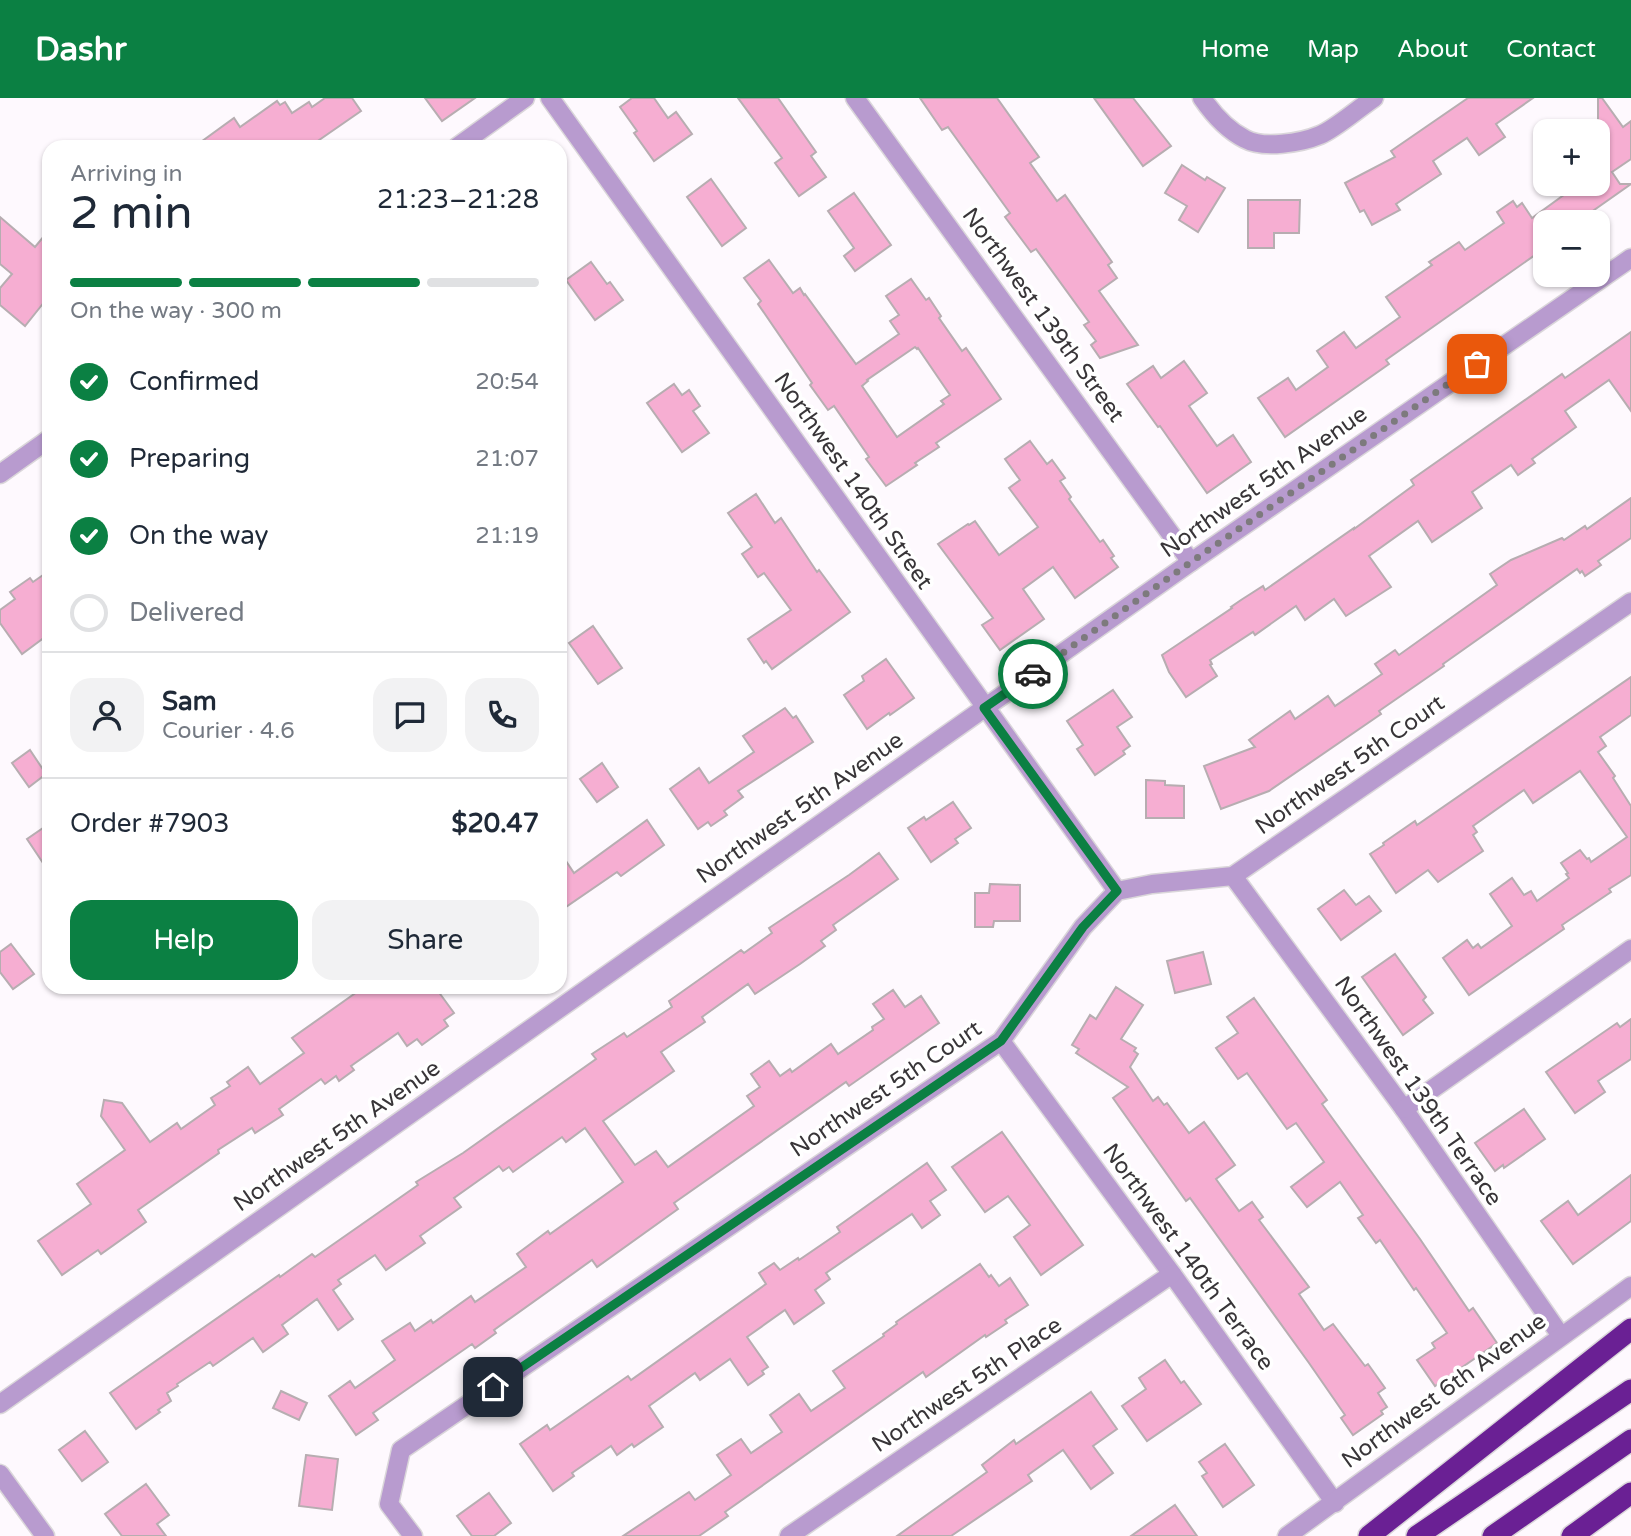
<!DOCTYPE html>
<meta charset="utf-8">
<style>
:root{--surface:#fff;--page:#f2f2f3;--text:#1f2937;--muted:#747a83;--line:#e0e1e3;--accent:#0b8043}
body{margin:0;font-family:"Varela Round",sans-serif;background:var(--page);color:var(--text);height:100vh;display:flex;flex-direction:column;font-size:26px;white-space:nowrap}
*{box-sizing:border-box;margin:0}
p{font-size:23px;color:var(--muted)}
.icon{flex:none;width:38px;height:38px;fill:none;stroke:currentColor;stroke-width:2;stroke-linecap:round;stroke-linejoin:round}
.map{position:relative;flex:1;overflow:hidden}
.drawer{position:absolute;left:42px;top:42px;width:525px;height:854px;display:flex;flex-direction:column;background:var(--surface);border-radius:21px;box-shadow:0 2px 5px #0004}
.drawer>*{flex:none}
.fabs{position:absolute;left:1533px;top:21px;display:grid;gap:14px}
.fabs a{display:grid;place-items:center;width:77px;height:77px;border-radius:14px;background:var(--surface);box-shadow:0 2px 5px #0004;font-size:35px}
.pin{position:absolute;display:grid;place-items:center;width:60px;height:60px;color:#fff;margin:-30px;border-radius:14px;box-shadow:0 4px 10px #0006}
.courier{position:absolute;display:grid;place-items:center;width:70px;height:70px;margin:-35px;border:5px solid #0b8043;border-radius:50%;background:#fff;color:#222;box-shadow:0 2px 9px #0007}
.overview em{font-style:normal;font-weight:600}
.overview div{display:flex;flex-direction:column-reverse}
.overview{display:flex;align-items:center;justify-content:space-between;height:119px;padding:0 28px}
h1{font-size:46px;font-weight:600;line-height:52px}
.bar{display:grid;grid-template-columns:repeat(4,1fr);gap:10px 7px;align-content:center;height:84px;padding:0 28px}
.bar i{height:9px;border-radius:5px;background:var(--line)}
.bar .current{background:var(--accent)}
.bar p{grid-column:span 4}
.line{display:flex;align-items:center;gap:18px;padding:0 28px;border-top:2px solid var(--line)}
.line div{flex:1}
.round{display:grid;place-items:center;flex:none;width:74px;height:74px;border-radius:21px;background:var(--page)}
ol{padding:0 28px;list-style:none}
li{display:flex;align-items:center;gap:21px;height:77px}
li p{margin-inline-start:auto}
li .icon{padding:7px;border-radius:50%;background:var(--accent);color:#fff;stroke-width:4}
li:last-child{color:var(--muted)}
li i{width:38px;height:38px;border:4px solid var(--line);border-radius:50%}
.action{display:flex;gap:14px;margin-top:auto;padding:14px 28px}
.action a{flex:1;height:80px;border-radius:21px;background:var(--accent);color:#fff;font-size:28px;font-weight:600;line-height:80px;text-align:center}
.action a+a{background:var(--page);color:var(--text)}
header{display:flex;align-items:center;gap:42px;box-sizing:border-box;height:98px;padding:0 35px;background:var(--accent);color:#fff}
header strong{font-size:33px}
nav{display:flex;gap:38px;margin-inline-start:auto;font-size:24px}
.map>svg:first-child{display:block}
.building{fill:#f6aed2;stroke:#b7adb1;stroke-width:2;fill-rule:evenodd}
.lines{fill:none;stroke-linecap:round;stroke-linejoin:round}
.minor-casing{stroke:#dad6da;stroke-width:21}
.highway-casing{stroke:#dad6da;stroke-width:24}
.minor{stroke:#b89bcf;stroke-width:18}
.highway{stroke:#6a2094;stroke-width:21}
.done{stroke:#7d7a7d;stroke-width:7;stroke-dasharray:0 12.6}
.route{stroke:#0b8043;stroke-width:9}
.labels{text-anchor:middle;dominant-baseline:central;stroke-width:7;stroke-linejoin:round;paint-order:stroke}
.street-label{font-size:23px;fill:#383538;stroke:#fff}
</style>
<header>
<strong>Dashr</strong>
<nav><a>Home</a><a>Map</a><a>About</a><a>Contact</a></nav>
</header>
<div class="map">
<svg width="1631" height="1438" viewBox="0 0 1631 1438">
<rect width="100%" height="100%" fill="#fef9fe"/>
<g class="building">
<polygon points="325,0 352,0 361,13 309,49 194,49 234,20 240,29 277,3 280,7 285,4 292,15 309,4 312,9"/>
<polygon points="425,0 475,0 442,23"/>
<polygon points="632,0 654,0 668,20 676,14 692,36 654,63 634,35 637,33 620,9"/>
<polygon points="738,0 778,0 816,54 811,58 826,79 799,98 775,65 782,60"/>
<polygon points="920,0 997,0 1039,59 1030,65 1057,103 1065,97 1112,164 1108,167 1117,180 1099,193 1138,247 1100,260 1091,247 1096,243 1084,227 1089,224 1036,151 1031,154 1005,119 1010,115 948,29 942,32"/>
<polygon points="1094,0 1133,0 1171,48 1143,68"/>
<polygon points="1468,0 1533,0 1496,26 1505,39 1479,57 1467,40 1433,63 1441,76 1396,106 1400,112 1372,127 1364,112 1360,114 1345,85 1395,59 1391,53"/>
<polygon points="1598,0 1602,0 1623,29 1631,23 1631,61 1612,74 1620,86 1631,86 1577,124 1545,124 1545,150 1386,262 1389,266 1285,339 1258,300 1288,280 1296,292 1328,269 1317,253 1344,234 1356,250 1400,219 1386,199 1432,167 1429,164 1459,144 1465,152 1504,125 1497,114 1513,103 1517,109 1522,105 1532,120 1579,86 1598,86"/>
<polygon points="1182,67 1205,82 1207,79 1225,90 1198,134 1179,122 1187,108 1165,95"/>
<polygon points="711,81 746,130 722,148 687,99"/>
<polygon points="854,95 891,147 855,173 844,158 854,150 828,113"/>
<polygon points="1248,102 1300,102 1299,135 1274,135 1274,150 1248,150"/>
<polygon points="0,119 35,149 49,132 49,198 25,228 0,207 0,190 12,176 0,166"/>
<path d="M 769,162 L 793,195 L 800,190 L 804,197 L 805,196 L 856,266 L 899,236 L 890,223 L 899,217 L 886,198 L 911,181 L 926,202 L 929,200 L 941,218 L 939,220 L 962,253 L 966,250 L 1001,301 L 936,345 L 939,349 L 915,365 L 917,367 L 886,388 L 866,361 L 869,359 L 834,308 L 828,312 L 810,287 L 812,285 L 758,206 L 761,203 L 744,180 ZM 915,249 L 917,251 L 918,250 L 950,297 L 941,303 L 944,306 L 897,339 L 862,288 L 868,283 L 867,282 Z"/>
<polygon points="591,164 607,186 610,184 623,202 595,222 566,182"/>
<polygon points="1631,234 1631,313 1609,282 1565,313 1576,329 1532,361 1535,365 1518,377 1511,367 1472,394 1482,410 1432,444 1418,423 1369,458 1391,489 1346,518 1334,501 1305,522 1296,508 1255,537 1253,534 1210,562 1212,566 1210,567 1217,578 1186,599 1169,574 1162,557 1232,510 1231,509 1241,502 1263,488 1265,492 1354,430 1354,431 1414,387 1411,382 1562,276 1565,280"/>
<polygon points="1184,263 1207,295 1189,308 1217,348 1233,337 1251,364 1207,395 1160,328 1158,329 1127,286 1153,268 1161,280"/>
<polygon points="674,286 682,297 689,292 700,308 693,313 709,335 682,354 647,305"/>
<polygon points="1030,343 1047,366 1052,362 1065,380 1060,383 1071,399 1069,401 1100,444 1103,442 1114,458 1111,460 1118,469 1075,500 1053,469 1023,491 1044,521 1000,552 982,527 993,520 938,446 968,426 969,427 975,423 999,457 1038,429 1009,390 1020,382 1005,361"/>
<polygon points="756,396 775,425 781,420 817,474 819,472 850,514 772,571 766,563 764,565 748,541 791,512 764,475 758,479 742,456 752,449 728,415"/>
<polygon points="1631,400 1631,440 1598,463 1601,467 1585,478 1582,473 1580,475 1577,471 1443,566 1444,568 1379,613 1381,616 1269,693 1221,711 1204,668 1255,649 1249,642 1290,613 1295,621 1328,598 1335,608 1382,576 1375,566 1395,552 1399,557 1497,487 1490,476 1511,462 1562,440 1564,442 1585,428 1587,431"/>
<polygon points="49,473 49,536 22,556 0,525 0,512 15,501 10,494 30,480 33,484"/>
<polygon points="593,528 622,570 598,586 569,545"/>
<polygon points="886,561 914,600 890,617 889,615 867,631 844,597 864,583 862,578"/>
<polygon points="1631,579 1631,617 1600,639 1606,648 1598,654 1615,678 1613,680 1631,708 1631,777 1609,791 1611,794 1562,827 1564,831 1469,897 1443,860 1467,842 1473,850 1478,846 1481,850 1512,828 1490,796 1512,780 1524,797 1531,793 1537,803 1569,780 1566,776 1568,775 1561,765 1580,752 1587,761 1589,760 1591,764 1627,739 1580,673 1533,705 1524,692 1473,728 1477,734 1473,737 1483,753 1438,784 1428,772 1396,795 1370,756 1384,747 1383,745 1415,723 1417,727"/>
<polygon points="1113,592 1132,619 1117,629 1130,648 1123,653 1125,656 1095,677 1077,651 1083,647 1067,623"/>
<polygon points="785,610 793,620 796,618 813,644 738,693 743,699 724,713 727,717 711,728 708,724 698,731 670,691 699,670 709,685 754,654 743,638"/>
<polygon points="30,652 46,676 29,689 12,665"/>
<polygon points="602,665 618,689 597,704 580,681"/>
<polygon points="1146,682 1165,683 1165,687 1184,688 1184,720 1146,720"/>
<polygon points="953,704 971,730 955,741 958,745 931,764 908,730 924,719 926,722"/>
<polygon points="647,722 664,747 621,778 617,774 560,813 560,754 574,775"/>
<polygon points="49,726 49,774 27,741"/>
<polygon points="879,755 898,781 833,827 836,832 821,843 825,848 800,866 755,896 748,886 702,919 705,924 661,954 674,973 603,1023 635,1067 656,1053 668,1069 754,1008 747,998 760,989 751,976 769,963 780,978 790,971 792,974 831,946 838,956 873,932 872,929 884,921 873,906 893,892 905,909 921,898 939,925 849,988 846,984 674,1105 678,1111 597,1169 592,1162 494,1232 496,1235 475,1250 472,1246 373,1315 378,1322 356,1337 329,1298 350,1283 355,1290 395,1262 382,1243 410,1225 415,1233 431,1222 433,1225 471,1198 475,1204 526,1169 517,1156 548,1133 550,1136 623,1084 585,1030 566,1044 562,1039 513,1074 509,1069 503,1073 499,1068 454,1100 461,1109 420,1138 425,1145 386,1172 375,1157 338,1182 341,1186 333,1192 353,1221 338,1232 317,1201 282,1227 288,1236 263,1254 253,1240 213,1268 210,1264 177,1286 178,1288 167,1295 171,1303 158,1312 160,1314 136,1331 110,1295 279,1177 280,1179 312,1156 315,1159 418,1087 416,1084 463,1055 596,961 592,956 624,935 627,939 672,909 669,903 741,852 744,855 772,835 769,830 849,777"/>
<polygon points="990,786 1020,787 1020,823 994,823 993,829 975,829 975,795 989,795"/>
<polygon points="1344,792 1356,807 1369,798 1381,813 1341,842 1318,811"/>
<polygon points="11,846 34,876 13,891 0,874 0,854"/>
<polygon points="1203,854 1211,886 1175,895 1167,863"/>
<polygon points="1395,856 1426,899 1423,902 1433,915 1403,937 1362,879"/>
<polygon points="364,889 435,889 454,915 444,922 448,928 422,947 417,941 407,948 398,935 351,968 354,972 339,983 336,978 325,986 321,981 279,1011 283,1017 255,1035 252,1030 218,1052 219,1055 138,1112 146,1124 101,1156 98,1152 62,1177 38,1143 91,1106 77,1086 125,1052 101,1018 104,1002 122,1005 150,1044 177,1025 181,1031 215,1007 211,1000 230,988 227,984 248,969 260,986 304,955 292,940"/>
<polygon points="1116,889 1143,907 1121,941 1136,950 1134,953 1138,956 1130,969 1153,1003 1158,999 1164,1007 1167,1005 1189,1035 1204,1024 1235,1067 1216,1081 1239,1113 1252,1104 1263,1119 1259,1122 1309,1189 1299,1196 1324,1232 1333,1226 1365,1268 1368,1266 1385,1290 1378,1295 1387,1309 1381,1313 1383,1316 1353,1337 1341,1320 1345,1317 1309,1265 1190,1100 1186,1103 1113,1000 1128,989 1076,955 1079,951 1072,947 1090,917 1096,921"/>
<polygon points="1254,900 1327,1002 1322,1006 1420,1141 1469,1213 1473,1210 1497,1245 1435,1288 1417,1262 1435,1250 1432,1245 1447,1235 1416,1190 1414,1192 1380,1142 1376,1145 1358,1120 1363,1117 1340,1084 1307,1109 1291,1089 1324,1064 1296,1025 1287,1031 1247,975 1238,981 1216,950 1238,935 1227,919"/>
<polygon points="1631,921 1631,961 1598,983 1605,994 1575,1015 1546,974 1617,925 1620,929"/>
<polygon points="1524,1011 1545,1041 1504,1070 1503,1067 1495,1073 1475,1045"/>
<polygon points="1002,1034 1083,1147 1041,1177 1014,1139 1030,1127 1008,1098 985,1114 952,1069"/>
<polygon points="927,1065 946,1092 930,1103 940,1117 922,1130 912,1116 826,1175 830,1181 815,1192 824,1205 794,1226 785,1212 747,1239 768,1269 762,1273 764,1276 748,1287 730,1261 700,1282 695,1275 649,1308 663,1329 634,1349 632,1346 617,1357 611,1348 572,1375 574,1378 553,1393 520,1346 547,1327 550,1332 628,1278 631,1282 766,1186 759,1175 774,1165 780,1172 798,1160 799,1162 840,1134 837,1129"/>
<polygon points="1631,1077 1631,1123 1573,1166 1541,1123 1568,1103 1578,1117"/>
<polygon points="980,1166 989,1179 991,1177 999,1188 1010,1180 1028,1207 1005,1222 1007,1225 986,1239 985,1237 926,1279 923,1274 725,1414 728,1418 699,1438 623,1438 689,1394 695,1402 731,1377 717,1357 741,1341 751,1355 782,1334 770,1317 799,1296 811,1313 845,1290 833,1273 884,1238 883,1236 897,1226 896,1224"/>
<polygon points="1165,1262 1181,1285 1184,1283 1201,1306 1147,1343 1122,1308 1146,1291 1139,1280"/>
<polygon points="281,1293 307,1305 299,1322 273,1310"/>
<polygon points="1091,1294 1117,1331 1093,1348 1113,1375 1091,1391 1063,1352 1028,1377 1032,1383 951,1438 897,1438 987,1374 982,1367 1014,1342 1016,1346"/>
<polygon points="85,1333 108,1364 82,1383 59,1352"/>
<polygon points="1225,1346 1254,1387 1223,1409 1202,1378 1207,1375 1199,1364"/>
<polygon points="306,1357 338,1361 332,1412 299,1408"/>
<polygon points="146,1386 169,1417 157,1426 166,1438 122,1438 105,1416"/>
<polygon points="489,1395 511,1425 494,1438 472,1438 457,1418"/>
<polygon points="1175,1407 1197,1438 1131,1438"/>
</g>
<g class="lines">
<defs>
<g id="minor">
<polyline points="550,0 1117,793"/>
<polyline points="855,0 1191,464"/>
<path d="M 1202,0 C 1213,16 1227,32 1245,41 C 1263,51 1301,45 1320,37 C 1335,31 1359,10 1374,0"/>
<polyline points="457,49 525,0"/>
<polyline points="0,376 49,341"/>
<polyline points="1233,778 1404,1011 1561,1238"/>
<polyline points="1001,943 1172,1176 1335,1405"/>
<polyline points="1404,1011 1631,851"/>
<polyline points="0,1306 1191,464 1631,160"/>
<polyline points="0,1376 45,1438"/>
<polyline points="413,1438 389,1406 401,1352 1001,943 1083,829 1117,793 1152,786 1233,778 1631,504"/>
<polyline points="789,1438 1172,1176"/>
<polyline points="1287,1438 1631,1188"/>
</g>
<g id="highway">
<polyline points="1369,1438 1631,1231"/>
<polyline points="1417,1438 1631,1292"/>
<polyline points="1493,1438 1631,1342"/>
<polyline points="1572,1438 1631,1395"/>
</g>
</defs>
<use href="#minor" class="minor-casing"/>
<use href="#highway" class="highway-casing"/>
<use href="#minor" class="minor"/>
<use href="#highway" class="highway"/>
</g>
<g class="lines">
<polyline class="done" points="1033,576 1191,464 1477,266"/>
<polyline class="route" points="493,1289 1001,943 1083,829 1117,793 984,610 1033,576"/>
</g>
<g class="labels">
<g class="street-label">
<text transform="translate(1043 217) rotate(54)">Northwest 139th Street</text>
<text transform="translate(853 383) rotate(55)">Northwest 140th Street</text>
<text transform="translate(1264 384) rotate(-35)">Northwest 5th Avenue</text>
<text transform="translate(1350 667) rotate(-35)">Northwest 5th Court</text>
<text transform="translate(800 710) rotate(-35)">Northwest 5th Avenue</text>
<text transform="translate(886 991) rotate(-34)">Northwest 5th Court</text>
<text transform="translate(1418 993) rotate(55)">Northwest 139th Terrace</text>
<text transform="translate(337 1038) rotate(-35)">Northwest 5th Avenue</text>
<text transform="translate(1188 1159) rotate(54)">Northwest 140th Terrace</text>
<text transform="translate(967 1287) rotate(-34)">Northwest 5th Place</text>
<text transform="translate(1444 1293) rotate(-36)">Northwest 6th Avenue</text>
</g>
</g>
</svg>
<div class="fabs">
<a>+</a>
<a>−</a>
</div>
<div class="pin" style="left:1477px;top:266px;background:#ea580c"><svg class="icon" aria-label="bag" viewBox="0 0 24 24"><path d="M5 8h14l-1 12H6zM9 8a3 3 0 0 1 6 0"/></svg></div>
<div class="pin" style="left:493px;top:1289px;background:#1f2937"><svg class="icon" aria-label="home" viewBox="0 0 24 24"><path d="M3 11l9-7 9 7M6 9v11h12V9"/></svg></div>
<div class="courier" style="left:1033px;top:576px"><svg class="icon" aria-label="car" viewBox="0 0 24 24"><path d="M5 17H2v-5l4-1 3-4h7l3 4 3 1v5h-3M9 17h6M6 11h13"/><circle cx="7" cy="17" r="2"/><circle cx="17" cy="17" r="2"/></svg></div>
<section class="drawer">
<div class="overview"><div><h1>2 min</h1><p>Arriving in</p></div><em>21:23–21:28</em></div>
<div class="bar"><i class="current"></i><i class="current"></i><i class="current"></i><i></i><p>On the way · 300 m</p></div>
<ol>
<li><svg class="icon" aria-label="check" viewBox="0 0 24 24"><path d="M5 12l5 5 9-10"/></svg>Confirmed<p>20:54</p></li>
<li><svg class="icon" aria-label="check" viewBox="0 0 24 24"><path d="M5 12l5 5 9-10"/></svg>Preparing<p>21:07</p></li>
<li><svg class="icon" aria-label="check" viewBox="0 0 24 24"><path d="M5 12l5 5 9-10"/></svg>On the way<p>21:19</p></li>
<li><i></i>Delivered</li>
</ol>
<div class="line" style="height:126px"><a class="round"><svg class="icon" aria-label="person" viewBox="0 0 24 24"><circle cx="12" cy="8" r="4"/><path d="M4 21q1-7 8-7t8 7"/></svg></a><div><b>Sam</b><p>Courier · 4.6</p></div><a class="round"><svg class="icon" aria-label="chat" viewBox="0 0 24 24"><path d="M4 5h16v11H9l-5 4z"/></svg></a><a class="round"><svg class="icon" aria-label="phone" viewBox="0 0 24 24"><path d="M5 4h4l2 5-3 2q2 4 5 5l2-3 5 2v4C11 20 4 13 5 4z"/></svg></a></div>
<div class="line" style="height:91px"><div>Order #7903</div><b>$20.47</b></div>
<div class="action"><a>Help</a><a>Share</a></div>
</section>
</div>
